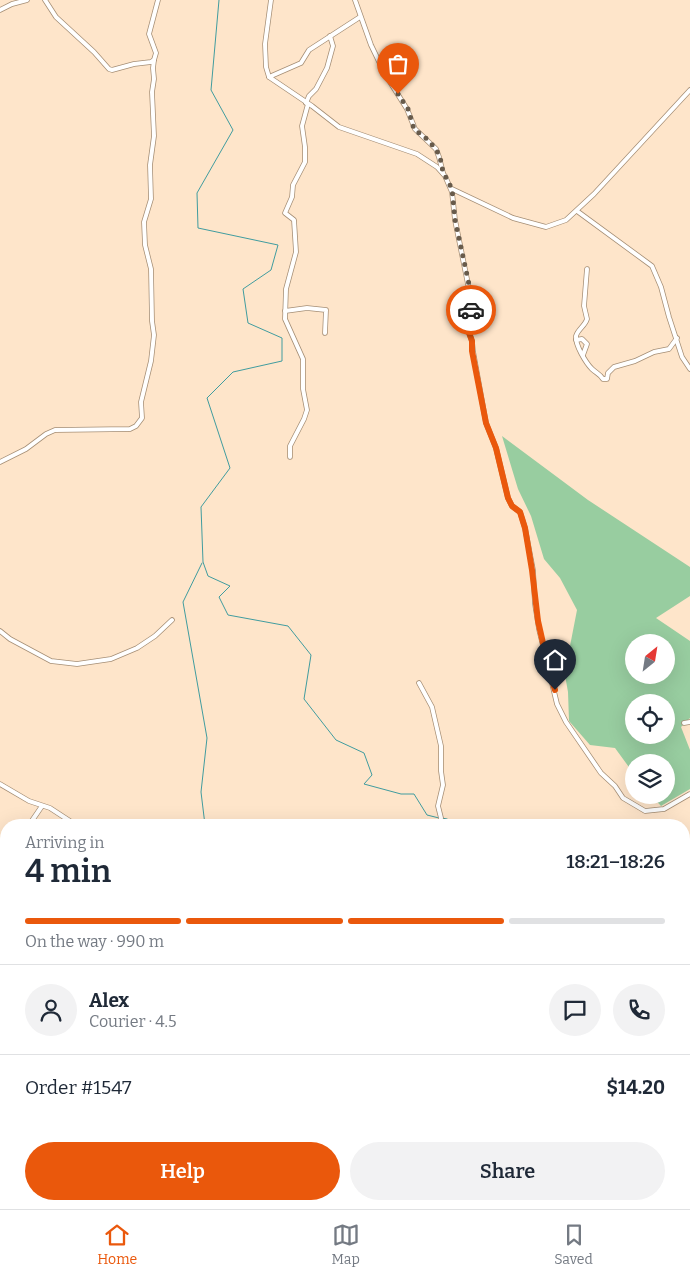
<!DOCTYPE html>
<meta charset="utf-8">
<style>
:root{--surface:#fff;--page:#f2f2f3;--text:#1f2937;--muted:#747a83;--line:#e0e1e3;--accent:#ea580c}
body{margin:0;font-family:Bitter,serif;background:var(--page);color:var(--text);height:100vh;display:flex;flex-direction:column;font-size:19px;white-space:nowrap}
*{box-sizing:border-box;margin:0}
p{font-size:16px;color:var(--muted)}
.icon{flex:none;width:28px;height:28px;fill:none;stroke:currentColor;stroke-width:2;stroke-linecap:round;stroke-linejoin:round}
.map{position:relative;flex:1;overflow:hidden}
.sheet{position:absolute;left:0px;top:819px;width:690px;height:391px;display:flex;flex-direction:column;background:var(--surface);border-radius:20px 20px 0 0;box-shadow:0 5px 20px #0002}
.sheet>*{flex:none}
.needle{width:32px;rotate:30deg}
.tools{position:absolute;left:625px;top:634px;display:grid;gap:10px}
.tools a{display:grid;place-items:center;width:50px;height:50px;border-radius:50%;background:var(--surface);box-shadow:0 5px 20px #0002;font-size:25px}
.pin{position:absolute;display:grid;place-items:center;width:42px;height:42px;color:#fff;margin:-51px -21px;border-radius:50% 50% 50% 0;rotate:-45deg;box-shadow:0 0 5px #0007}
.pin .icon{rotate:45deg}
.courier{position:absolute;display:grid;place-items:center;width:50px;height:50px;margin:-25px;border:4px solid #ea580c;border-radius:50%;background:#fff;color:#222;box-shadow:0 1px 6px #0007}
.head em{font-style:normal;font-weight:600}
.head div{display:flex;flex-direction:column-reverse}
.head{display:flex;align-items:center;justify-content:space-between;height:85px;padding:0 25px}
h1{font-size:32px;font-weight:600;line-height:38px}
.bar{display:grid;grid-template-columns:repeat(4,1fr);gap:8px 5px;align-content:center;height:60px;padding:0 25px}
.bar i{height:6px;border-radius:4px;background:var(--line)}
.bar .selected{background:var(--accent)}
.bar p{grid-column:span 4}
.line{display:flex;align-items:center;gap:12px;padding:0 25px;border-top:1px solid var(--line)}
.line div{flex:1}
.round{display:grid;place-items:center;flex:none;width:52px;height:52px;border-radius:26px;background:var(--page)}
.cta{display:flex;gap:10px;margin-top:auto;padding:10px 25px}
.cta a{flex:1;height:58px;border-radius:30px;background:var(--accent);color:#fff;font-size:20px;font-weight:600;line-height:58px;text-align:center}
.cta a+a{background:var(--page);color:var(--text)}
.menu{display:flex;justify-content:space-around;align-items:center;height:70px;border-top:1px solid var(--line);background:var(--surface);font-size:14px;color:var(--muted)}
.menu a{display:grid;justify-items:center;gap:2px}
.menu .selected{color:var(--accent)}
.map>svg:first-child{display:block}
.green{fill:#98cda0;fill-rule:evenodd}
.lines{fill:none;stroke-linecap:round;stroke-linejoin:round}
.stream{stroke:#409c9f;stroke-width:1}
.minor-casing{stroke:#a58e75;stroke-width:5.5}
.minor{stroke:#fff;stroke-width:4}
.done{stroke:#685b4b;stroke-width:5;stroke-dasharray:0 9}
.route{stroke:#ea580c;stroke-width:6}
</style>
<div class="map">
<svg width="690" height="1209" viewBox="0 0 690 1209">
<rect width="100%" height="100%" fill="#fee5ca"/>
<path class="green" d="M 502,436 L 588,500 L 690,567 L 690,596 L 656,618 L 690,641 L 690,718 L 681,727 L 690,750 L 690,789 L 661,806 L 651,795 L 666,795 L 666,762 L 634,762 L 634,774 L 615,748 L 590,745 L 569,721 L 568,692 L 563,664 L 570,646 L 577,610 L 560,578 L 544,559 L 531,516 L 518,489 ZM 634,642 L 666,642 L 666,675 L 634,675 ZM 634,702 L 666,702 L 666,735 L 634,735 Z"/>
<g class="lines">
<g class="stream">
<polyline points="219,0 211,90 233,130 197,193 198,228 278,245 271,270 243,289 248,323 282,338 282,361 233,372 207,398 230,468 201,507 203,562 208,576 230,586 219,597 228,615 288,626 311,655 304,699 336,740 364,753 372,775 364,784 401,794 414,794 427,815 439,818"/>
<polyline points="202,563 183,602 207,738 201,792 205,825"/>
<polyline points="442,818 447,819 458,825"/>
</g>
<defs>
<g id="minor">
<polyline points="45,0 56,17 94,52 109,69 112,70 134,64 151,62 154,60 156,53 149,34 158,0"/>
<polyline points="271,0 265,44 266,67 269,77 312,106 339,127 417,154 437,167 445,176 452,192 455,220 469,289 472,296 468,330 472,341 473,351 486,423 496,448 508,498 512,506 520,512 525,528 533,570 535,604 539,629 557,704 566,722 601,773 615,786 623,798 645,811 664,809 690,794"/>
<polyline points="355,0 371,45 385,74 407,109 415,129 436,149 439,157 443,173"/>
<polyline points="0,10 12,4 27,0"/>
<polyline points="269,77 301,63 309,50 360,17"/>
<polyline points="306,103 309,96 316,89 327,68 333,46 330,36"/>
<polyline points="452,189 513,218 546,227 566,220 594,194 690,90"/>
<polyline points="577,211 652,266 661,287 669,317 682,357 690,369"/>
<path d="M 587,269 L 584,306 L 587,319 C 585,326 578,329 576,336 C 575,345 586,363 592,369 C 596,373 600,374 603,379 L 607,379 L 608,373 L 614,367 L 635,361 L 654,352 L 669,349 L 677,338"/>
<polyline points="285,311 307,308 326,310 325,333"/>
<polyline points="576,340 582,339 587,344 583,355"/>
<polyline points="290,457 290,446 304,419 307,410 303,389 303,359 285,319 286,289 296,252 294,220 285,213 292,197 293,185 305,162 305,147 302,126 308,104"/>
<polyline points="0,462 26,449 46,434 55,430 130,429 136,426 142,418 141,402 151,361 154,335 152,321 151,269 145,245 144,222 151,199 150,165 154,136 152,92 154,79 153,68 154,60"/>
<polyline points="0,631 10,639 51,661 77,664 111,659 137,648 155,636 172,620"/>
<polyline points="419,683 432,707 441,746 441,771 443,785 438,806 441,818 439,825"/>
<polyline points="684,723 690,722"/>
<polyline points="0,784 29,801 50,808 76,825"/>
<polyline points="29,825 42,806"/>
<polyline points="0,877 6,861"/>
<polyline points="0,891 3,895 0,901"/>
<polyline points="0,909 0,913"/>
<polyline points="0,926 1,949 6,953"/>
<polyline points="0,1105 6,1114"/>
<polyline points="0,1122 6,1118"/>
<polyline points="0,1183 6,1179"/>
<polyline points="21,1204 24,1209"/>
<polyline points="62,1204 66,1209"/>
<polyline points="258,1204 261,1209"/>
<polyline points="589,1204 592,1209"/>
<polyline points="617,1204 617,1209"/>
<polyline points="9,1209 12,1204"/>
<polyline points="117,1209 120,1206"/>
<polyline points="380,1209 381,1204"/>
</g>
</defs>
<use href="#minor" class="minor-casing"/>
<use href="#minor" class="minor"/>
</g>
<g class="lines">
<polyline class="done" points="398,94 408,109 414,129 427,139 436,149 440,157 443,172 452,189 455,220 472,298 471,310"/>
<polyline class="route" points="471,310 468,330 472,341 472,351 486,423 496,448 508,498 512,506 520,512 525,528 532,570 538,621 550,674 555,690"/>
</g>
</svg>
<div class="tools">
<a><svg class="needle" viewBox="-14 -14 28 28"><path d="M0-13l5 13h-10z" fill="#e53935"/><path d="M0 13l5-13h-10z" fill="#747a83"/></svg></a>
<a><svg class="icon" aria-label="locate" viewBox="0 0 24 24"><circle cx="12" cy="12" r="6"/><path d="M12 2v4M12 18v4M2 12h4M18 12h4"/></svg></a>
<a><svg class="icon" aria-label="layers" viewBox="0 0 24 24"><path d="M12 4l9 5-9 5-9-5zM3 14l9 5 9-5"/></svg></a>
</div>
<div class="pin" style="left:398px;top:94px;background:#ea580c"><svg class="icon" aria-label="bag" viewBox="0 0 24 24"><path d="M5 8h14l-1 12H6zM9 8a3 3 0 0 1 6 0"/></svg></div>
<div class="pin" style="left:555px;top:690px;background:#1f2937"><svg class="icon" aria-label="home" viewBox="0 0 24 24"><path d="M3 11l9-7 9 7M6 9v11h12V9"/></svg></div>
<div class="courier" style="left:471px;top:310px"><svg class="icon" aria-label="car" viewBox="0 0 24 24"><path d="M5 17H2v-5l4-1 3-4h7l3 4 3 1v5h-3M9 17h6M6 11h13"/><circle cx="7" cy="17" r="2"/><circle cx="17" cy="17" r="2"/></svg></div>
<section class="sheet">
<div class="head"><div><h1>4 min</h1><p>Arriving in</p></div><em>18:21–18:26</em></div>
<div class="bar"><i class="selected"></i><i class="selected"></i><i class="selected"></i><i></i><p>On the way · 990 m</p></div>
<div class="line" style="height:90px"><a class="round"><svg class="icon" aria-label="person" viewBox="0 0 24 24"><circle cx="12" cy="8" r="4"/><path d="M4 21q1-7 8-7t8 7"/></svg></a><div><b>Alex</b><p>Courier · 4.5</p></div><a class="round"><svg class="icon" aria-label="chat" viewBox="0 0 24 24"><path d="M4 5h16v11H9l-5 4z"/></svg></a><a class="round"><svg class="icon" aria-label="phone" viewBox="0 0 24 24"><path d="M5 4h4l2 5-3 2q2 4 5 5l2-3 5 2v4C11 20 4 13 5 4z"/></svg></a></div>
<div class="line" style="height:65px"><div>Order #1547</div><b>$14.20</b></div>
<div class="cta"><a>Help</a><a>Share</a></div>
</section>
</div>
<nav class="menu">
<a class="selected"><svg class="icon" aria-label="home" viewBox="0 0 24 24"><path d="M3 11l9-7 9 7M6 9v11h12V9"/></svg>Home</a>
<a><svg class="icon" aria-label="map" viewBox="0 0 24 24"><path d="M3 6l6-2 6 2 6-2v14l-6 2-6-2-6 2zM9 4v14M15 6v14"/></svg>Map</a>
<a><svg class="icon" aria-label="saved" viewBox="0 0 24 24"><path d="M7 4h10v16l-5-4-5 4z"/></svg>Saved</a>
</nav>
